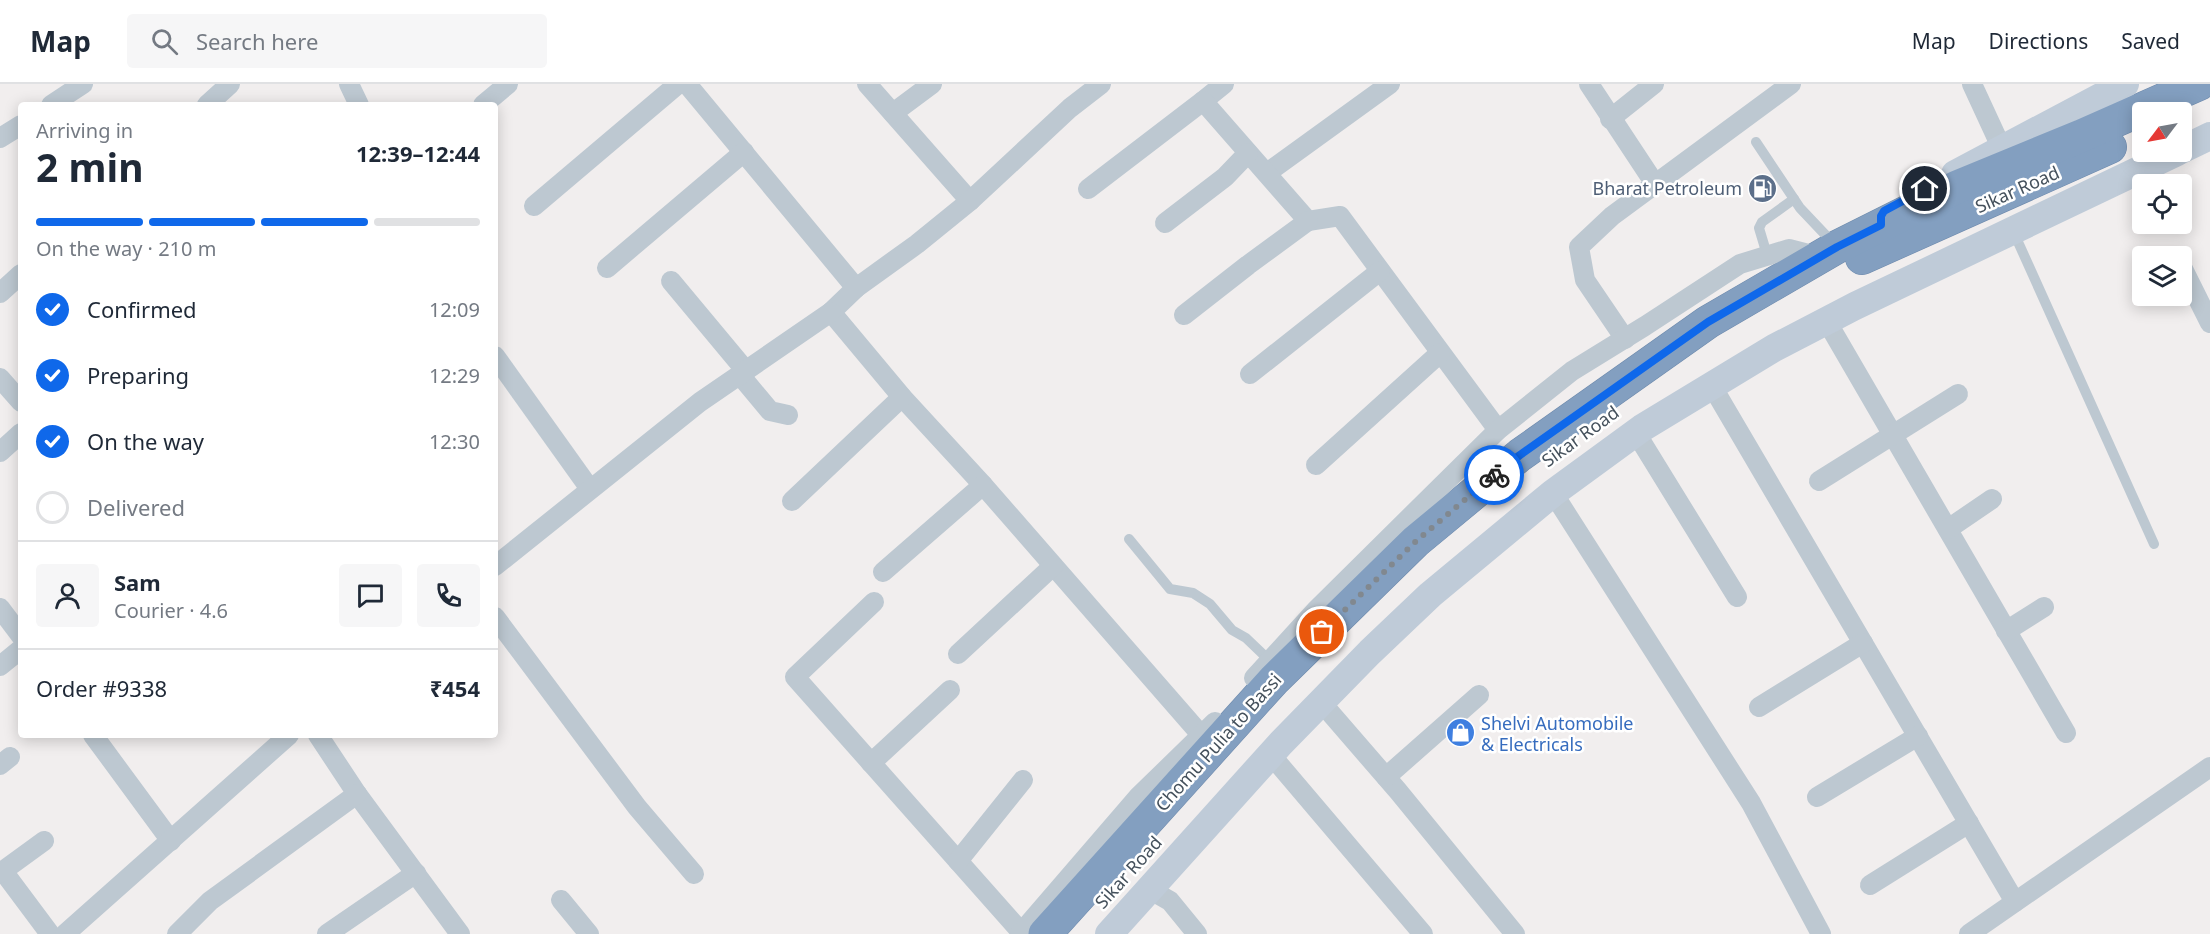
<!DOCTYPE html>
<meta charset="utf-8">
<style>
:root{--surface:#fff;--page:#f6f6f7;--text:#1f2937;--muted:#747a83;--line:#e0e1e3;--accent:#0f68ea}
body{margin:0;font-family:"Noto Sans",sans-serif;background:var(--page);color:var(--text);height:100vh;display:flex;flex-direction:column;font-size:22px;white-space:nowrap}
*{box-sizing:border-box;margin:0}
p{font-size:20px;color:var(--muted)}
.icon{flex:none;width:33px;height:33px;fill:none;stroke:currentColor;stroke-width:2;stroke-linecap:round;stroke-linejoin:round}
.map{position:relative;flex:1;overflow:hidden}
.details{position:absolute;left:18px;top:18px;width:480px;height:636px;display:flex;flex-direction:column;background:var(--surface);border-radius:6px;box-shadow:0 3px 15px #0003}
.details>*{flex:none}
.needle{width:39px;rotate:238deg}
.controls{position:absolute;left:2132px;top:18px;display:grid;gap:12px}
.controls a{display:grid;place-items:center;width:60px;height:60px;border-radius:6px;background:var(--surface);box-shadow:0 3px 15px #0003;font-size:30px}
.pin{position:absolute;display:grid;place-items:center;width:51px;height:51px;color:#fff;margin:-26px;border:3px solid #fff;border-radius:50%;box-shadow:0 2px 6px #0007}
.courier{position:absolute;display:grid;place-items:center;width:60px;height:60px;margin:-30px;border:4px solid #0f68ea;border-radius:50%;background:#fff;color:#222;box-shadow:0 2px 8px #0007}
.overview em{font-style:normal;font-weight:700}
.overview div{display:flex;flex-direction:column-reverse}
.overview{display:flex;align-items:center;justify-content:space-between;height:102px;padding:0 18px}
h1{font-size:39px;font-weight:700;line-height:45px}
.bar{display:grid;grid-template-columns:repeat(4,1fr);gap:9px 6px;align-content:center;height:72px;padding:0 18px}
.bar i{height:8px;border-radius:4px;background:var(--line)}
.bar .active{background:var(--accent)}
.bar p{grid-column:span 4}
.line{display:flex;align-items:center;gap:15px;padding:0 18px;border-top:2px solid var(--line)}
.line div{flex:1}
.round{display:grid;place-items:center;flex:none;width:63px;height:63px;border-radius:6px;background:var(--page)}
ol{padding:0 18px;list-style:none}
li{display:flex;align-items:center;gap:18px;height:66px}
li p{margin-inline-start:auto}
li .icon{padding:6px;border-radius:50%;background:var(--accent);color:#fff;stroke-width:4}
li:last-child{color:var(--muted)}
li i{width:33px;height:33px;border:3px solid var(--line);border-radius:50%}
header{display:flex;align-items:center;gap:36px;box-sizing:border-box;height:84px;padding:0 30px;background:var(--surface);border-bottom:2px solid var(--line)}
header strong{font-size:28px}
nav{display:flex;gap:33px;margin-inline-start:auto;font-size:21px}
.search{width:420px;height:54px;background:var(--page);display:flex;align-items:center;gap:15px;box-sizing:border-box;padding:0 21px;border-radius:6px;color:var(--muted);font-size:22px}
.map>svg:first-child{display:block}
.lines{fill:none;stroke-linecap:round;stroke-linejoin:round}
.highway-casing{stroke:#6e8aac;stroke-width:34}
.lane{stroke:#bdc8d1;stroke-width:10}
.street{stroke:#bdc8d1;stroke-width:20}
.secondary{stroke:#bfcbd8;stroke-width:28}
.highway{stroke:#839fc0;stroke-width:33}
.done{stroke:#81888f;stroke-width:6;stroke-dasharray:0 10.8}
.route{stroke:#0f68ea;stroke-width:8}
.labels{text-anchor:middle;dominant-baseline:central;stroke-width:5;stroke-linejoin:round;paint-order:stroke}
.service-label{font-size:18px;fill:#4e5e75;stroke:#fff;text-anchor:end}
.street-label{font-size:18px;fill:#45515c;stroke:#fff}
.shop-label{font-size:18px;fill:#366cbe;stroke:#fff;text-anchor:start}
</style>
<header>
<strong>Map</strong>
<div class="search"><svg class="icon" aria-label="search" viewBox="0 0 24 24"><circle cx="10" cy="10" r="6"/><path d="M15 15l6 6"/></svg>Search here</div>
<nav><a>Map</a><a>Directions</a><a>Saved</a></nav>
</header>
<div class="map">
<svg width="2210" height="850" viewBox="0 0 2210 850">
<rect width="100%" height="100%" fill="#f1eeee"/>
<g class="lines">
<defs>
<g id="highway">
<polyline points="1862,174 2110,63"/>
<polyline points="1045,850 1274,596 1415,458 1520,371 1708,238 1837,163 1957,103 2081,52 2199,0"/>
</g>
</defs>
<use href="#highway" class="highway-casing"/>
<g class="lane">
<polyline points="1756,58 1800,124 1835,161"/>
<polyline points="2014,149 2154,460"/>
<polyline points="1768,174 1759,144 1762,138 1794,115"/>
<polyline points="1129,455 1170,505 1193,509 1210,520 1232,546 1246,554 1270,577"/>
</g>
<g class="street">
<polyline points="349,0 359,21"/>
<polyline points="687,0 856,204"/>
<polyline points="867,0 970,117"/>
<polyline points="1101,0 1070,24 970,117 917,160 856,204 831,228 902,313 983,401 1202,652"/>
<polyline points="1589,0 1655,100"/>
<polyline points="1972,0 2002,65"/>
<polyline points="1203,17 1224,0"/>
<polyline points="51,21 83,0"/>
<polyline points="207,21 230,0"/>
<polyline points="483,21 508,0"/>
<polyline points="893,29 932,0"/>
<polyline points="1610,35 1654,0"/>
<polyline points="0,54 21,41"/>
<polyline points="1267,89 1390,0"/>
<polyline points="1088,105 1203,17 1308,137 1340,132 1498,346"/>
<polyline points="534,122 678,0"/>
<polyline points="1165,139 1225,93 1248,69"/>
<polyline points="2181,181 2210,239"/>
<polyline points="607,184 744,68"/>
<polyline points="671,197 746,287"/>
<polyline points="0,209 21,190"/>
<polyline points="1184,231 1248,181 1308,137"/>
<polyline points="1826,236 2066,649"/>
<polyline points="1625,255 1585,196 1579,163 1612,132 1791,0"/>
<polyline points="495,272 590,405"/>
<polyline points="1250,290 1380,187"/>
<polyline points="740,291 770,327 788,331"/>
<polyline points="0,294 21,318"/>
<polyline points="1712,302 2015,818"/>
<polyline points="1636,349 1737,513"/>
<polyline points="0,368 21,349"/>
<polyline points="1316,381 1440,269"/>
<polyline points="1819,397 1958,310"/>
<polyline points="1553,409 1751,719 1821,850"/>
<polyline points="792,417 902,313"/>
<polyline points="1948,445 1992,415"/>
<polyline points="495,482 700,318 831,228"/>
<polyline points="883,488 983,401"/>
<polyline points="874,518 795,593 1021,848"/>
<polyline points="0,524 21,552"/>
<polyline points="495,533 637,723 694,790"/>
<polyline points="2006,547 2044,523"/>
<polyline points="958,570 1053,482"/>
<polyline points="0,582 21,565"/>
<polyline points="1254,594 1317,525 1498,346 1572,287 1645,242 1740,180 1789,165 1820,173"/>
<polyline points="1321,618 1398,707 1515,850"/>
<polyline points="1759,623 1863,559"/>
<polyline points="93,651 171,757"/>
<polyline points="318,651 357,710 460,850"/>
<polyline points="1271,671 1423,850"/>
<polyline points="871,679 950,606"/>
<polyline points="0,681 10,673"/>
<polyline points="1386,693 1479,611"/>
<polyline points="1817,713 1918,652"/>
<polyline points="958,777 1023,696"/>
<polyline points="3,787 50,850"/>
<polyline points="0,789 44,757"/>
<polyline points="1870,801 1969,739"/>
<polyline points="1149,805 1170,817 1197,850"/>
<polyline points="561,816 589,850"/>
<polyline points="65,850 289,651"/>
<polyline points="177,850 210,817 357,710"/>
<polyline points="327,850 416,789"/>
<polyline points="1020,850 1138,713 1215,638"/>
<polyline points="1969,850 2210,683"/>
</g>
<g class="secondary">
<polyline points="2181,66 2210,52"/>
<polyline points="1955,90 2125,0"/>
<polyline points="1109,850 1281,659 1370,568 1430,511 1553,409 1642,344 1774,264 1855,222 2177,68"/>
</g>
<use href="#highway" class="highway"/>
</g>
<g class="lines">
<polyline class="done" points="1322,548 1415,458 1494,391"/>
<polyline class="route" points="1494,391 1520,371 1708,238 1837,163 1881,141 1881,132 1884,127 1925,105"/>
</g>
<defs>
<symbol id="fuel-disc" viewBox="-11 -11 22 22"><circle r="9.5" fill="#5c6f8a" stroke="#fff"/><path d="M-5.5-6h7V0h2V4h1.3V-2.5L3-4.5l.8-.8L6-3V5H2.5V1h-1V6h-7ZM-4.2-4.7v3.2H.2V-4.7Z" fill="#fff"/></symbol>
<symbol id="shop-disc" viewBox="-11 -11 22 22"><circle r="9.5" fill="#3f7fe0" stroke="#fff"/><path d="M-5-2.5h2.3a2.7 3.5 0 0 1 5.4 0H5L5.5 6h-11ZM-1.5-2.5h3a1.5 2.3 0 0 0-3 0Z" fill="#fff"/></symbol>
</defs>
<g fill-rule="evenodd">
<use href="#fuel-disc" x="1746" y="88" width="33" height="33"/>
<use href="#shop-disc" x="1444" y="632" width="33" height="33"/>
</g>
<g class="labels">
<g class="service-label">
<text x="1742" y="104">Bharat Petroleum</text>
</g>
<g class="street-label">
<text transform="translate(2017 105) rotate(-24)">Sikar Road</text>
<text transform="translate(1580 352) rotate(-36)">Sikar Road</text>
<text transform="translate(1218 658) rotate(-48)">Chomu Pulia to Bassi</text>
<text transform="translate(1128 788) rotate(-48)">Sikar Road</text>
</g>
<g class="shop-label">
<text x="1481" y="639">Shelvi Automobile<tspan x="1481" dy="21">&amp; Electricals</tspan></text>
</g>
</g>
</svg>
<div class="controls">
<a><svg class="needle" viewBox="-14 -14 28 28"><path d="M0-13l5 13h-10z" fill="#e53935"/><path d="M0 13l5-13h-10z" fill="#747a83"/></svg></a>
<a><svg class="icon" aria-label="locate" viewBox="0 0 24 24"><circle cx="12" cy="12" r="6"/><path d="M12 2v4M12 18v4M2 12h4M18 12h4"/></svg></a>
<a><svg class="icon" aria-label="layers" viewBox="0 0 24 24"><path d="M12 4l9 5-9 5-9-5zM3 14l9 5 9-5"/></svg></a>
</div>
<div class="pin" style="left:1322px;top:548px;background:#ea580c"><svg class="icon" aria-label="bag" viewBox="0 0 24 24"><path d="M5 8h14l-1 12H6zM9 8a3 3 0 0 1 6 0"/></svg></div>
<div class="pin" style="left:1925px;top:105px;background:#1f2937"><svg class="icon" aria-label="home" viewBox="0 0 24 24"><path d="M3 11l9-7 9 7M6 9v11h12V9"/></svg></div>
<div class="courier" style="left:1494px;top:391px"><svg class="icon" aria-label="bike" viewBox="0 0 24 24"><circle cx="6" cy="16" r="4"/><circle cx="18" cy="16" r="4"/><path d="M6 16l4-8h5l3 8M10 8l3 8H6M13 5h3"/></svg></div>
<section class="details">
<div class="overview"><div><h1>2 min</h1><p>Arriving in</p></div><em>12:39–12:44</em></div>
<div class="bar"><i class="active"></i><i class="active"></i><i class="active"></i><i></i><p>On the way · 210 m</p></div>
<ol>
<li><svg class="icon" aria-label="check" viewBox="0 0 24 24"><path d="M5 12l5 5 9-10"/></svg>Confirmed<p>12:09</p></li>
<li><svg class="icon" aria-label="check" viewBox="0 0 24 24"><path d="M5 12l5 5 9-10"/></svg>Preparing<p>12:29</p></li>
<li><svg class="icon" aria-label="check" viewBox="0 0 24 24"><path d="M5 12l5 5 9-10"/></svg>On the way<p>12:30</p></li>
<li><i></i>Delivered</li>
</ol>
<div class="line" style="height:108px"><a class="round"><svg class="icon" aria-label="person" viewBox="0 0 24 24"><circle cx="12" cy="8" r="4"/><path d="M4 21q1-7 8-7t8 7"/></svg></a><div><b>Sam</b><p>Courier · 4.6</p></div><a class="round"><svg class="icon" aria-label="chat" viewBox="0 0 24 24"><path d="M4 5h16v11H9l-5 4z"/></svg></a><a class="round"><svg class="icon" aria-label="phone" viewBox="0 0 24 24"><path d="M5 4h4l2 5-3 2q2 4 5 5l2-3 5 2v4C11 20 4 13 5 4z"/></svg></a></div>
<div class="line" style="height:78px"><div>Order #9338</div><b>₹454</b></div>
</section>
</div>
